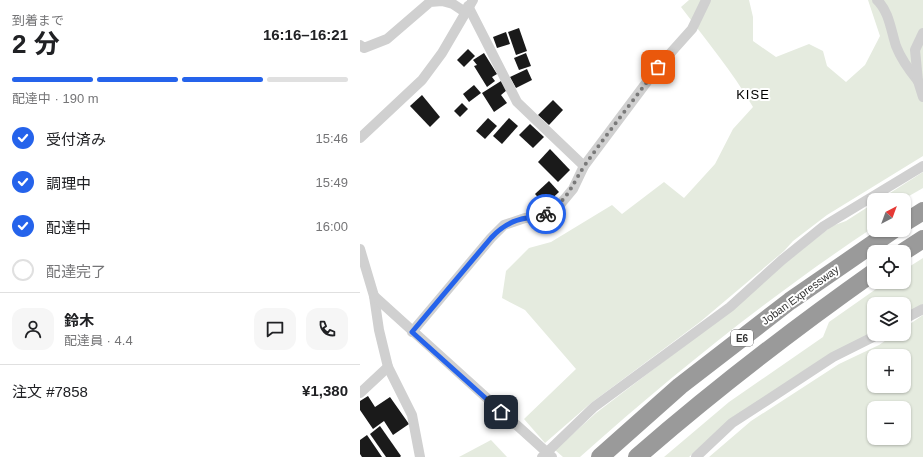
<!DOCTYPE html>
<html lang="ja">
<meta charset="utf-8">
<style>
:root{--surface:#fff;--page:#f6f6f6;--text:#202124;--muted:#757577;--line:#e0e0e0;--accent:#2563eb}
body{margin:0;font-family:Helvetica,"Noto Sans JP",sans-serif;background:var(--page);color:var(--text);height:100vh;display:flex;flex-direction:column;font-size:15px;white-space:nowrap}
*{box-sizing:border-box;margin:0}
p{font-size:13px;color:var(--muted)}
.icon{flex:none;width:22px;height:22px;fill:none;stroke:currentColor;stroke-width:2;stroke-linecap:round;stroke-linejoin:round}
.map{position:relative;flex:1;overflow:hidden}
.details{display:flex;flex-direction:column;background:var(--surface);width:360px}
.details>*{flex:none}
.needle{width:26px;rotate:41deg}
.controls{position:absolute;left:507px;top:193px;display:grid;gap:8px}
.controls a{display:grid;place-items:center;width:44px;height:44px;border-radius:8px;background:var(--surface);box-shadow:0 1px 3px #0004;font-size:20px}
.pin{position:absolute;display:grid;place-items:center;width:34px;height:34px;color:#fff;margin:-17px;border-radius:8px;box-shadow:0 2px 6px #0006}
.courier{position:absolute;display:grid;place-items:center;width:40px;height:40px;margin:-20px;border:3px solid #2563eb;border-radius:50%;background:#fff;color:#222;box-shadow:0 1px 5px #0007}
.headline em{font-style:normal;font-weight:700}
.headline div{display:flex;flex-direction:column-reverse}
.headline{display:flex;align-items:center;justify-content:space-between;height:68px;padding:0 12px}
h1{font-size:26px;font-weight:700;line-height:30px}
.bar{display:grid;grid-template-columns:repeat(4,1fr);gap:6px 4px;align-content:center;height:48px;padding:0 12px}
.bar i{height:5px;border-radius:3px;background:var(--line)}
.bar .current{background:var(--accent)}
.bar p{grid-column:span 4}
.line{display:flex;align-items:center;gap:10px;padding:0 12px;border-top:1px solid var(--line)}
.line div{flex:1}
.round{display:grid;place-items:center;flex:none;width:42px;height:42px;border-radius:12px;background:var(--page)}
ol{padding:0 12px;list-style:none}
li{display:flex;align-items:center;gap:12px;height:44px}
li p{margin-inline-start:auto}
li .icon{padding:4px;border-radius:50%;background:var(--accent);color:#fff;stroke-width:4}
li:last-child{color:var(--muted)}
li i{width:22px;height:22px;border:2px solid var(--line);border-radius:50%}
main{display:flex;flex:1;min-height:0}
.map>svg:first-child{display:block}
.green{fill:#e5ebdf;fill-rule:evenodd}
.building{fill:#1a1a1a}
.lines{fill:none;stroke-linecap:round;stroke-linejoin:round}
.street{stroke:#d0d0d0;stroke-width:10}
.highway{stroke:#9a9a9a;stroke-width:18}
.done{stroke:#7a7a7a;stroke-width:4;stroke-dasharray:0 7.2}
.route{stroke:#2563eb;stroke-width:5}
.labels{text-anchor:middle;dominant-baseline:central;stroke-width:4;stroke-linejoin:round;paint-order:stroke}
.shield{fill:#fff;stroke:#707070;stroke-width:1}
.shield-label{font-size:10px;font-weight:bold;fill:#333}
.street-label{font-size:11px;fill:#333;stroke:#fff}
.quarter-label{font-size:13px;letter-spacing:1px;fill:#000;stroke:#fff}
</style>
<main>
<section class="details">
<div class="headline"><div><h1>2 分</h1><p>到着まで</p></div><em>16:16–16:21</em></div>
<div class="bar"><i class="current"></i><i class="current"></i><i class="current"></i><i></i><p>配達中 · 190 m</p></div>
<ol>
<li><svg class="icon" aria-label="check" viewBox="0 0 24 24"><path d="M5 12l5 5 9-10"/></svg>受付済み<p>15:46</p></li>
<li><svg class="icon" aria-label="check" viewBox="0 0 24 24"><path d="M5 12l5 5 9-10"/></svg>調理中<p>15:49</p></li>
<li><svg class="icon" aria-label="check" viewBox="0 0 24 24"><path d="M5 12l5 5 9-10"/></svg>配達中<p>16:00</p></li>
<li><i></i>配達完了</li>
</ol>
<div class="line" style="height:72px"><a class="round"><svg class="icon" aria-label="person" viewBox="0 0 24 24"><circle cx="12" cy="8" r="4"/><path d="M4 21q1-7 8-7t8 7"/></svg></a><div><b>鈴木</b><p>配達員 · 4.4</p></div><a class="round"><svg class="icon" aria-label="chat" viewBox="0 0 24 24"><path d="M4 5h16v11H9l-5 4z"/></svg></a><a class="round"><svg class="icon" aria-label="phone" viewBox="0 0 24 24"><path d="M5 4h4l2 5-3 2q2 4 5 5l2-3 5 2v4C11 20 4 13 5 4z"/></svg></a></div>
<div class="line" style="height:52px"><div>注文 #7858</div><b>¥1,380</b></div>
</section>
<div class="map">
<svg width="563" height="457" viewBox="0 0 563 457">
<rect width="100%" height="100%" fill="#fff"/>
<g class="green">
<path d="M 329,0 L 389,0 L 393,17 L 393,41 L 416,57 L 449,44 L 463,51 L 467,66 L 486,82 L 505,65 L 520,36 L 508,0 L 563,0 L 563,156 L 467,215 L 433,241 L 424,251 L 340,322 L 231,403 L 185,443 L 164,419 L 216,369 L 165,310 L 142,298 L 146,271 L 169,248 L 191,242 L 252,205 L 262,214 L 304,182 L 324,198 L 355,164 L 373,129 L 393,107 C 372,71 346,40 321,7 Z"/>
<polygon points="563,172 563,188 542,200 519,200"/>
<path d="M 514,203 L 514,227 C 410,296 313,374 220,457 L 203,457 L 195,450 L 236,413 L 366,314 L 435,255 L 472,226 L 486,221 Z"/>
<polygon points="563,258 563,304 544,315 544,304 514,304 514,332 354,434 329,457 304,457 369,402 463,337 469,322 526,282 544,282 544,270"/>
<path d="M 563,315 L 563,457 L 349,457 L 391,421 L 479,364 L 519,345 L 535,334 L 544,334 L 544,328 ZM 514,356 L 544,356 L 544,386 L 514,386 ZM 514,408 L 544,408 L 544,438 L 514,438 Z"/>
<polygon points="131,440 147,457 99,457"/>
</g>
<g class="building">
<polygon points="159,28 167,51 156,55 148,32"/>
<polygon points="146,32 150,44 137,48 133,37"/>
<polygon points="108,49 115,56 104,67 97,60"/>
<polygon points="124,53 137,74 132,77 135,81 127,87 114,66 117,65 113,60"/>
<polygon points="166,53 171,66 159,70 154,58"/>
<polygon points="167,69 172,80 156,88 150,77"/>
<polygon points="141,81 147,90 141,95 147,103 134,112 122,93"/>
<polygon points="114,85 121,93 109,102 103,94"/>
<polygon points="62,95 80,117 70,127 50,106"/>
<polygon points="193,100 203,110 189,125 178,115"/>
<polygon points="102,103 108,109 100,117 94,111"/>
<polygon points="128,118 137,126 125,139 116,131"/>
<polygon points="149,118 158,126 142,144 133,136"/>
<polygon points="170,124 184,137 173,148 159,135"/>
<polygon points="190,149 210,170 198,182 178,162"/>
<polygon points="189,181 199,192 185,205 175,194"/>
<polygon points="8,396 15,407 30,397 49,424 33,435 24,421 13,429 0,410 0,401"/>
<polygon points="20,426 41,456 40,457 26,457 10,434"/>
<polygon points="7,435 22,457 2,457 0,454 0,440"/>
</g>
<g class="lines">
<g class="street">
<path d="M 517,0 C 529,11 531,31 536,46 C 541,59 549,70 558,81"/>
<polyline points="108,6 157,102 224,166"/>
<polyline points="563,33 555,50 558,81 563,97"/>
<polyline points="0,45 4,48 27,39 70,2 82,1 93,4 105,12"/>
<polyline points="0,138 62,80 82,53 113,0"/>
<polyline points="0,249 14,296 19,330 28,367 52,415 60,457"/>
<polyline points="14,296 192,457"/>
<polyline points="544,319 563,309"/>
<polyline points="52,332 131,238 144,225 165,218 181,216 198,207 213,189 224,166 298,67 332,29 346,0"/>
<polyline points="0,393 28,367"/>
<polyline points="182,457 234,407 370,307 422,260 464,226 563,166"/>
<polyline points="336,457 372,423 406,401 473,357 519,334"/>
</g>
<g class="highway">
<polyline points="544,223 563,211"/>
<polyline points="543,252 563,239"/>
<polyline points="240,457 320,386 430,301 533,230"/>
<path d="M 277,457 C 353,391 432,330 514,272"/>
</g>
</g>
<g class="lines">
<path class="done" d="M 186,214 C 209,199 211,186 225,165 C 248,132 274,100 298,67"/>
<path class="route" d="M 141,412 L 52,332 L 131,238 C 141,227 152,220 167,218 C 174,217 180,217 186,214"/>
</g>
<g class="labels">
<rect class="shield" x="371" y="330" width="22" height="16" rx="3"/>
<g class="shield-label">
<text x="382" y="338">E6</text>
</g>
<g class="street-label">
<text transform="translate(440 295) rotate(-36)">Joban Expressway</text>
</g>
<g class="quarter-label">
<text x="393" y="94">KISE</text>
</g>
</g>
</svg>
<div class="controls">
<a><svg class="needle" viewBox="-14 -14 28 28"><path d="M0-13l5 13h-10z" fill="#e53935"/><path d="M0 13l5-13h-10z" fill="#757577"/></svg></a>
<a><svg class="icon" aria-label="locate" viewBox="0 0 24 24"><circle cx="12" cy="12" r="6"/><path d="M12 2v4M12 18v4M2 12h4M18 12h4"/></svg></a>
<a><svg class="icon" aria-label="layers" viewBox="0 0 24 24"><path d="M12 4l9 5-9 5-9-5zM3 14l9 5 9-5"/></svg></a>
<a>+</a>
<a>−</a>
</div>
<div class="pin" style="left:298px;top:67px;background:#ea580c"><svg class="icon" aria-label="bag" viewBox="0 0 24 24"><path d="M5 8h14l-1 12H6zM9 8a3 3 0 0 1 6 0"/></svg></div>
<div class="pin" style="left:141px;top:412px;background:#1f2937"><svg class="icon" aria-label="home" viewBox="0 0 24 24"><path d="M3 11l9-7 9 7M6 9v11h12V9"/></svg></div>
<div class="courier" style="left:186px;top:214px"><svg class="icon" aria-label="bike" viewBox="0 0 24 24"><circle cx="6" cy="16" r="4"/><circle cx="18" cy="16" r="4"/><path d="M6 16l4-8h5l3 8M10 8l3 8H6M13 5h3"/></svg></div>
</div>
</main>
